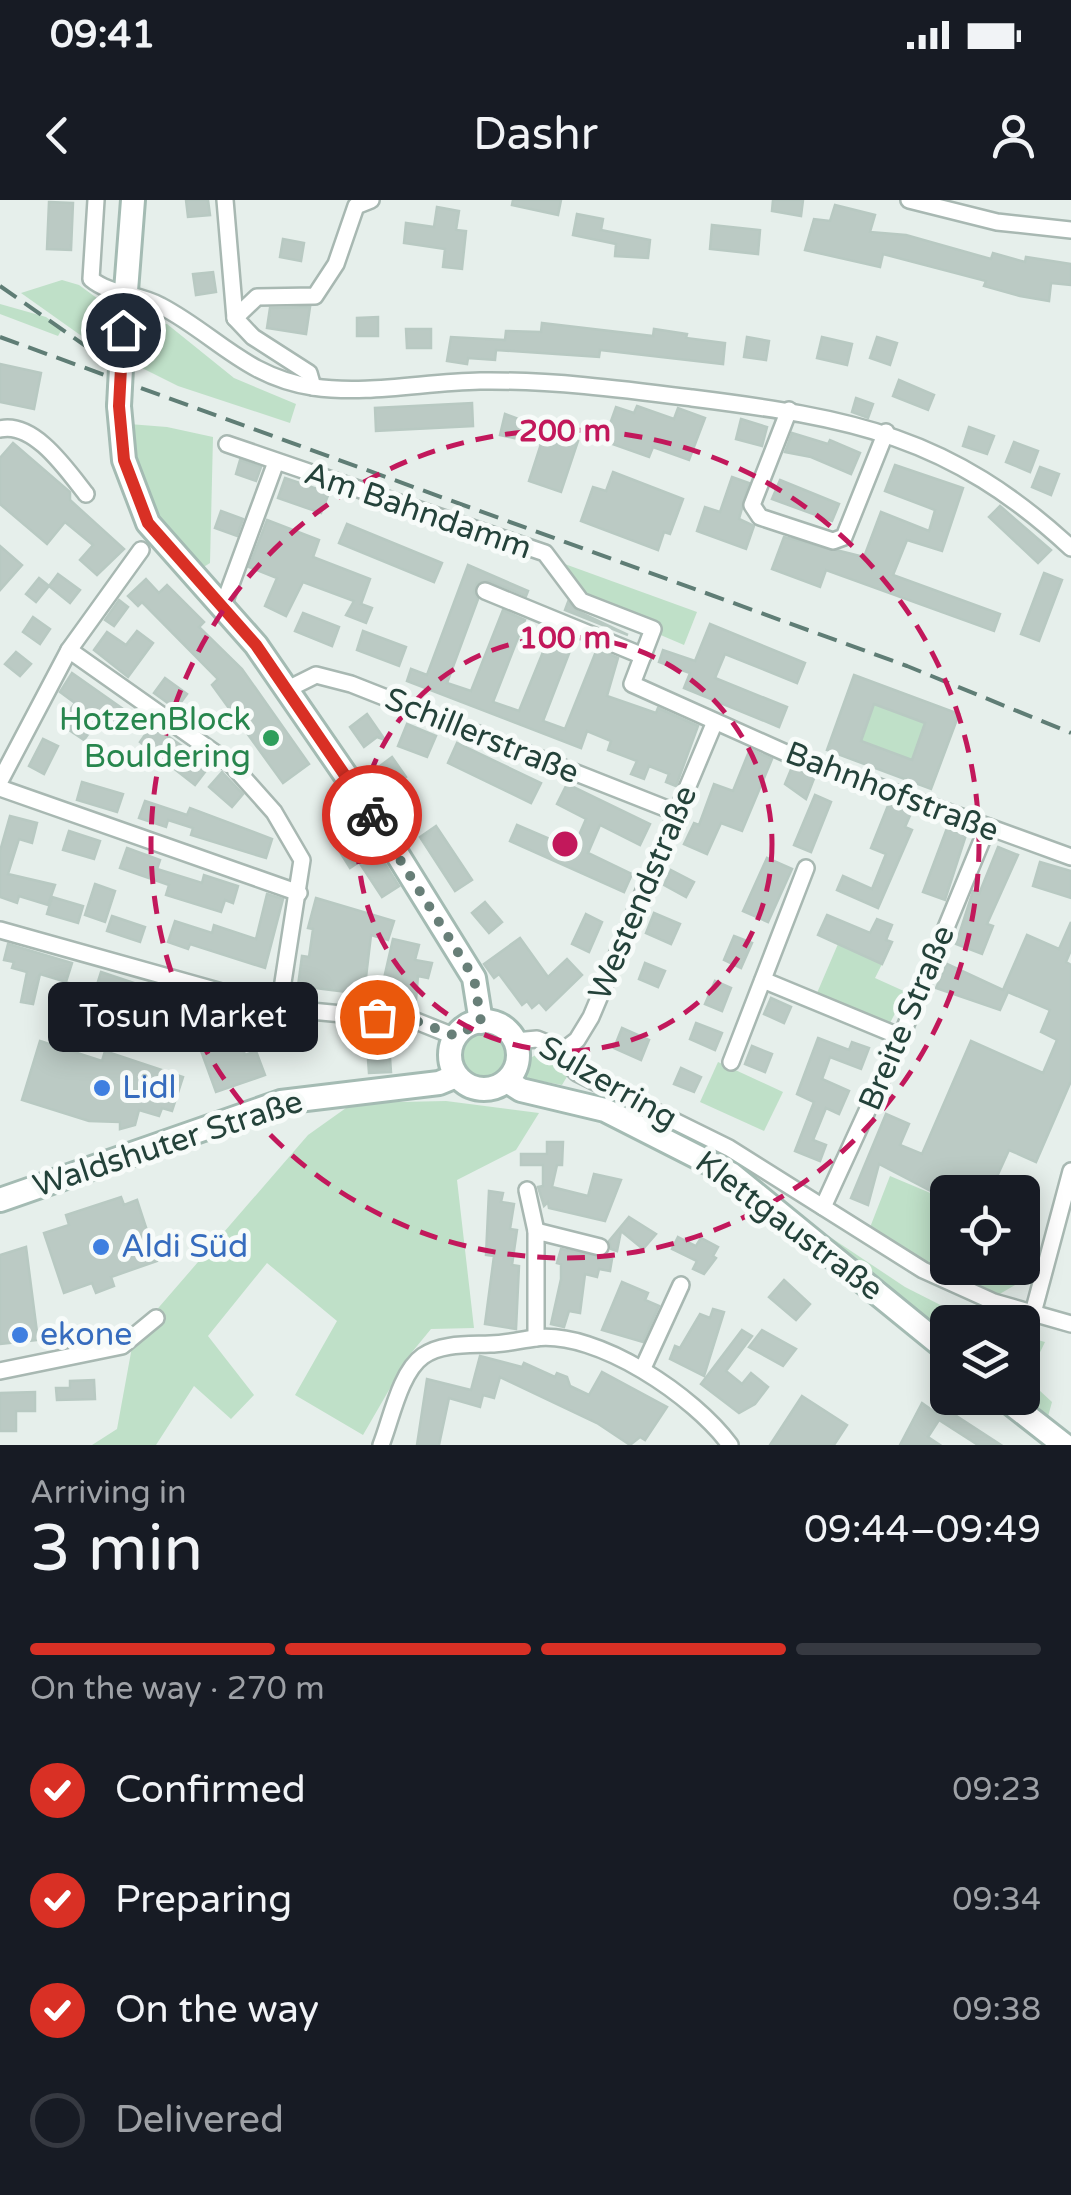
<!DOCTYPE html>
<meta charset="utf-8">
<style>
:root{--surface:#171b24;--page:#242831;--text:#f1f3f6;--muted:#9ea1a6;--line:#363941;--accent:#d93025}
body{margin:0;font-family:"Varela Round",sans-serif;background:var(--page);color:var(--text);height:100vh;display:flex;flex-direction:column;font-size:38px;white-space:nowrap}
*{box-sizing:border-box;margin:0}
p{font-size:32px;color:var(--muted)}
.icon{flex:none;width:55px;height:55px;fill:none;stroke:currentColor;stroke-width:2;stroke-linecap:round;stroke-linejoin:round}
.map{position:relative;height:1245px;overflow:hidden}
.panel{display:flex;flex-direction:column;background:var(--surface);flex:1}
.panel>*{flex:none}
.buttons{position:absolute;left:930px;top:975px;display:grid;gap:20px}
.buttons a{display:grid;place-items:center;width:110px;height:110px;border-radius:15px;background:var(--surface);box-shadow:0 5px 25px #0003;font-size:50px}
.pin{position:absolute;display:grid;place-items:center;width:85px;height:85px;color:#fff;margin:-42px;border:5px solid #fff;border-radius:50%;box-shadow:0 2px 10px #0007}
.courier{position:absolute;display:grid;place-items:center;width:100px;height:100px;margin:-50px;border:8px solid #d93025;border-radius:50%;background:#fff;color:#222;box-shadow:0 2px 12px #0007}
.bubble{position:absolute;height:70px;border-radius:15px;background:var(--surface);box-shadow:0 5px 25px #0003;font-size:32px;font-weight:600;line-height:70px;text-align:center}
.head em{font-style:normal;font-weight:600}
.head div{display:flex;flex-direction:column-reverse}
.head{display:flex;align-items:center;justify-content:space-between;height:170px;padding:0 30px}
h1{font-size:65px;font-weight:600;line-height:75px}
.bar{display:grid;grid-template-columns:repeat(4,1fr);gap:15px 10px;align-content:center;height:120px;padding:0 30px}
.bar i{height:12px;border-radius:8px;background:var(--line)}
.bar .current{background:var(--accent)}
.bar p{grid-column:span 4}
ol{padding:0 30px;list-style:none}
li{display:flex;align-items:center;gap:30px;height:110px}
li p{margin-inline-start:auto}
li .icon{padding:10px;border-radius:50%;background:var(--accent);color:#fff;stroke-width:4}
li:last-child{color:var(--muted)}
li i{width:55px;height:55px;border:5px solid var(--line);border-radius:50%}
.status{display:flex;justify-content:space-between;align-items:center;height:70px;padding:0 50px;background:var(--surface);direction:ltr}
.status svg{height:28px;fill:currentColor}
header{display:flex;justify-content:space-between;align-items:center;height:130px;padding:0 30px;background:var(--surface);font-size:45px;font-weight:600}
.map>svg:first-child{display:block}
.green{fill:#bfe0c8}
.building{fill:#bbcac4;stroke:#b8c9c2;stroke-width:2.5;fill-rule:evenodd}
.lines{fill:none;stroke-linecap:round;stroke-linejoin:round}
.street-casing{stroke:#a8b8b2;stroke-width:20}
.secondary-casing{stroke:#a4bbb3;stroke-width:28}
.street{stroke:#fff;stroke-width:15}
.secondary{stroke:#fff;stroke-width:22}
.rail{stroke:#5f7d75;stroke-width:4;stroke-dasharray:20 10;stroke-linecap:butt}
.secondary-bridge-casing{stroke:#a4bbb3;stroke-width:28;stroke-linecap:butt}
.secondary-bridge{stroke:#fff;stroke-width:22}
.done{stroke:#687f78;stroke-width:10;stroke-dasharray:0 18}
.route{stroke:#d93025;stroke-width:12}
.ring{fill:none;stroke:#c2185b;stroke-width:5;stroke-dasharray:18 12}
.leisure-dot{fill:#2e9e5b;stroke:#f7fbf9;stroke-width:4}
.shop-dot{fill:#3f7fe0;stroke:#f7fbf9;stroke-width:4}
.labels{text-anchor:middle;dominant-baseline:central;stroke-width:10;stroke-linejoin:round;paint-order:stroke}
.street-label{font-size:32px;fill:#24423a;stroke:#f7fbf9}
.leisure-label{font-size:32px;fill:#27864d;stroke:#f7fbf9;text-anchor:end}
.shop-label{font-size:32px;fill:#366cbe;stroke:#f7fbf9;text-anchor:start}
.centre{fill:#c2185b;stroke:#f7fbf9;stroke-width:5}
.ring-label{font-size:30px;text-anchor:middle;font-weight:bold;fill:#c2185b;stroke:#f7fbf9;stroke-width:10;stroke-linejoin:round;paint-order:stroke}
</style>
<div class="status"><b>09:41</b><svg viewBox="0 0 49 12"><path d="M0 12V9h3v3zM5 12V6h3v6zM10 12V3h3v9zM15 12V0h3v12zM26 1h20v11H26zM47 4h2v5h-2z"/></svg></div>
<header><svg class="icon" aria-label="back" viewBox="0 0 24 24"><path d="M15 5l-7 7 7 7"/></svg>Dashr<svg class="icon" aria-label="person" viewBox="0 0 24 24"><circle cx="12" cy="8" r="4"/><path d="M4 21q1-7 8-7t8 7"/></svg></header>
<div class="map">
<svg width="1071" height="1245" viewBox="0 0 1071 1245">
<rect width="100%" height="100%" fill="#e6efeb"/>
<g class="green">
<polygon points="62,80 79,85 109,107 100,149 21,93"/>
<polygon points="0,104 46,117 62,129 58,136 0,114"/>
<polygon points="153,124 167,124 234,178 296,204 290,223 178,186 134,164 143,130"/>
<path d="M 129,224 L 167,227 L 213,237 L 210,363 L 202,368 C 162,326 130,284 129,224 Z"/>
<polygon points="562,363 697,412 684,445 581,401 560,374"/>
<polygon points="876,500 907,516 927,518 910,566 895,553 859,547"/>
<polygon points="838,744 882,764 875,778 906,792 890,823 817,793"/>
<circle cx="483" cy="855" r="22"/>
<polygon points="538,854 568,875 562,885 529,879 522,873 522,862"/>
<polygon points="718,862 783,892 764,931 700,902"/>
<polygon points="446,901 539,913 516,950 457,980 474,1128 431,1129 408,1157 363,1235 295,1195 337,1121 267,1063 208,1136 254,1195 231,1219 194,1186 156,1245 92,1245 117,1229 134,1136 308,935 353,903"/>
<polygon points="890,976 947,1000 948,1068 1022,1068 1023,1031 1039,1039 1020,1082 998,1095 948,1074 869,1030"/>
<polygon points="827,1035 905,1087 974,1122 948,1122 947,1141 821,1041"/>
<polygon points="1023,1136 1045,1142 1027,1179 1052,1202 1047,1220 1018,1198 1022,1198"/>
</g>
<g class="building">
<polygon points="186,0 208,0 210,15 188,17"/>
<polygon points="513,0 561,0 558,15 512,5"/>
<polygon points="773,0 803,0 801,16 772,11"/>
<polygon points="49,2 73,3 71,50 47,49"/>
<polygon points="835,5 875,15 870,32 906,35 991,59 993,53 1025,62 1026,57 1071,64 1071,85 1051,83 1049,101 1020,96 984,86 986,81 883,54 880,67 805,50 814,19 830,21"/>
<polygon points="437,7 459,11 456,30 466,31 462,69 443,67 445,49 404,43 406,23 434,27"/>
<polygon points="577,14 603,19 601,30 650,40 648,58 615,56 616,44 573,35"/>
<polygon points="712,25 760,30 758,54 710,49"/>
<polygon points="283,39 304,43 301,61 280,57"/>
<polygon points="213,72 216,92 196,95 193,74"/>
<polygon points="310,107 306,134 267,128 270,108"/>
<polygon points="378,117 378,136 357,136 357,118"/>
<polygon points="542,123 653,136 654,129 687,134 686,138 725,143 723,164 600,150 599,157 496,150 495,160 468,158 467,164 447,161 451,137 505,140 506,131 541,132"/>
<polygon points="406,129 431,129 431,148 407,148"/>
<polygon points="747,137 769,141 766,160 744,157"/>
<polygon points="822,137 852,144 847,165 817,158"/>
<polygon points="877,137 897,143 890,165 870,158"/>
<polygon points="0,164 41,173 34,209 0,202"/>
<polygon points="899,180 934,195 928,210 893,196"/>
<polygon points="856,198 873,204 868,218 852,212"/>
<polygon points="472,203 473,226 376,231 375,208"/>
<polygon points="637,206 674,219 678,208 705,218 689,260 653,247 649,257 604,241 616,207 634,213"/>
<polygon points="505,214 578,241 561,292 529,281 541,244 500,235"/>
<polygon points="741,219 767,227 762,246 736,239"/>
<polygon points="969,227 994,236 987,254 963,246"/>
<polygon points="792,233 828,244 830,240 860,253 851,274 811,257 785,252"/>
<polygon points="1014,242 1038,251 1030,272 1006,262"/>
<polygon points="13,243 70,292 70,300 124,349 97,375 80,360 93,345 65,322 47,344 0,304 0,258"/>
<polygon points="240,260 261,267 256,281 236,274"/>
<polygon points="895,265 963,288 942,351 907,340 893,375 1000,414 994,431 826,370 820,387 772,369 784,337 864,357 881,312 929,331 935,310 885,291"/>
<polygon points="1040,267 1059,274 1051,295 1032,287"/>
<polygon points="613,272 683,299 670,334 664,332 658,350 581,321 593,287 606,291"/>
<polygon points="732,277 749,283 739,319 754,326 746,349 697,331 705,307 720,312"/>
<polygon points="285,278 329,293 321,313 278,298"/>
<polygon points="780,280 839,304 832,321 772,299"/>
<polygon points="1000,306 1051,350 1038,363 989,317"/>
<polygon points="221,311 243,319 237,336 215,328"/>
<polygon points="267,320 319,340 313,357 370,379 361,404 372,408 366,423 346,415 354,401 303,382 286,416 265,406 277,378 249,367"/>
<polygon points="347,324 442,363 434,382 339,343"/>
<polygon points="0,346 22,365 0,390"/>
<polygon points="468,365 528,391 526,396 489,381 477,383 474,392 478,399 447,483 471,491 503,410 525,420 493,502 519,511 547,442 570,451 543,521 565,529 597,449 618,458 607,496 656,513 658,508 698,526 676,586 666,582 669,574 649,566 644,579 631,574 637,561 608,550 611,541 587,531 581,548 407,481 411,469 427,475"/>
<polygon points="1044,373 1062,380 1039,441 1021,434"/>
<polygon points="58,374 80,390 70,403 49,386"/>
<polygon points="39,378 49,386 36,402 26,394"/>
<polygon points="146,379 159,393 167,385 204,422 199,427 242,469 309,564 283,583 212,485 218,479 142,402 138,406 128,396"/>
<polygon points="119,400 128,407 114,426 105,420"/>
<polygon points="568,402 577,411 628,435 565,410"/>
<polygon points="303,413 339,427 332,446 295,431"/>
<polygon points="33,417 50,429 40,444 23,432"/>
<polygon points="710,424 805,463 797,483 725,454 715,478 787,507 779,527 684,488 690,473 659,462 663,450 695,461"/>
<polygon points="137,431 153,443 128,477 94,450 107,432 126,445"/>
<polygon points="363,431 406,447 399,466 357,450"/>
<polygon points="16,452 31,464 20,476 5,464"/>
<polygon points="72,473 126,511 114,528 100,517 84,540 60,524 75,503 60,492"/>
<path d="M 854,475 L 959,514 L 931,589 L 827,550 ZM 874,504 L 925,523 L 912,560 L 861,541 Z"/>
<polygon points="165,478 187,494 176,509 154,493"/>
<polygon points="367,514 385,540 377,537 364,547 350,527"/>
<polygon points="407,524 436,536 427,557 398,546"/>
<polygon points="152,525 192,553 188,558 205,572 195,585 140,542"/>
<polygon points="43,539 58,546 44,574 29,566"/>
<polygon points="457,543 541,583 531,603 448,563"/>
<polygon points="750,549 772,559 742,631 721,623 707,654 684,644 694,623 699,625 714,584 733,591"/>
<polygon points="392,557 406,577 390,589 376,569"/>
<polygon points="792,567 815,576 806,599 785,584"/>
<polygon points="222,572 243,594 232,607 209,587"/>
<polygon points="82,582 123,594 117,612 77,600"/>
<polygon points="567,584 650,624 640,645 600,625 588,653 632,674 624,692 510,641 517,625 573,649 586,619 557,604"/>
<polygon points="815,595 831,602 811,652 794,645"/>
<polygon points="145,601 187,615 190,608 272,639 266,658 191,635 193,628 168,620 166,627 139,618"/>
<polygon points="889,603 912,611 905,627 912,630 878,708 837,690 843,676 872,689 886,654 871,648"/>
<polygon points="10,616 37,623 32,643 19,639 8,674 55,685 48,705 19,696 17,703 0,697 0,651"/>
<polygon points="350,624 370,655 377,651 399,686 382,697 359,662 350,668 330,636"/>
<polygon points="436,626 472,680 455,691 420,637"/>
<polygon points="947,628 966,635 945,700 923,692"/>
<polygon points="69,631 100,641 94,659 63,650"/>
<polygon points="998,647 1018,655 987,724 993,726 982,754 956,744 973,691 979,694"/>
<polygon points="127,648 160,660 157,669 202,683 204,675 238,686 233,703 225,700 221,712 166,695 169,685 120,668"/>
<polygon points="767,658 792,669 768,722 743,711"/>
<polygon points="1040,662 1071,671 1071,698 1033,686"/>
<polygon points="671,670 694,682 686,697 664,685"/>
<polygon points="95,684 115,691 105,722 85,715"/>
<polygon points="267,694 283,699 265,768 190,744 188,749 168,742 175,721 212,733 214,725 256,739"/>
<polygon points="52,697 83,706 78,723 47,714"/>
<polygon points="316,698 394,721 388,740 371,735 364,794 298,786 302,756 309,757 313,729 308,728"/>
<polygon points="485,702 502,722 489,733 472,713"/>
<polygon points="654,713 680,724 671,744 646,733"/>
<polygon points="586,714 602,722 589,752 572,744"/>
<polygon points="827,715 870,733 877,719 892,725 886,740 892,742 882,764 818,735"/>
<polygon points="112,716 145,727 140,742 107,731"/>
<polygon points="1071,722 1071,750 1066,762 1071,765 1071,881 1036,962 1009,950 990,992 948,992 948,1000 879,964 868,1005 851,998 886,914 909,924 900,945 922,954 971,841 1043,873 1057,840 1041,832 1050,810 1008,792 1000,810 936,788 947,764 1003,790 1027,735 1059,749"/>
<polygon points="734,736 752,743 741,768 724,760"/>
<polygon points="520,738 548,777 567,759 582,775 546,810 539,802 532,808 527,801 522,805 499,774 494,778 484,764"/>
<polygon points="393,739 419,745 415,760 432,763 428,778 418,776 416,800 380,796"/>
<polygon points="8,744 72,763 66,782 40,774 33,804 21,802 27,772 12,768 14,762 4,760"/>
<polygon points="645,763 665,771 658,787 639,779"/>
<polygon points="101,772 185,800 180,814 145,801 142,809 124,804 126,797 96,788"/>
<polygon points="715,781 731,788 722,811 705,804"/>
<polygon points="68,783 82,787 72,823 58,819"/>
<polygon points="771,798 791,807 784,823 764,814"/>
<polygon points="696,823 722,833 715,850 690,839"/>
<polygon points="622,828 649,840 641,860 614,848"/>
<polygon points="388,830 391,872 369,873 366,832"/>
<polygon points="238,835 245,855 256,851 265,875 216,892 200,848"/>
<polygon points="818,838 849,850 852,842 869,848 861,869 830,857 822,879 849,891 839,914 826,908 813,940 826,945 820,961 795,951 814,902 797,894"/>
<polygon points="40,841 102,861 105,851 183,877 172,911 162,908 159,916 139,910 135,925 120,929 120,922 89,921 22,900"/>
<polygon points="752,846 772,854 765,872 745,864"/>
<polygon points="681,868 701,877 694,892 674,884"/>
<polygon points="547,942 563,942 562,965 557,965 552,987 588,996 594,974 621,980 605,1021 549,1008 548,1002 544,1006 538,987 543,986 543,965 521,965 521,954 547,954"/>
<polygon points="489,991 503,993 501,1002 514,1004 510,1029 517,1030 512,1065 519,1066 516,1129 485,1124 494,1056 486,1055"/>
<polygon points="121,997 124,1005 137,1000 157,1061 111,1077 114,1086 96,1093 92,1083 64,1093 44,1033 69,1025 66,1015"/>
<polygon points="629,1017 656,1034 643,1049 621,1031 617,1051 611,1049 609,1041"/>
<polygon points="678,1037 696,1046 701,1038 718,1047 713,1056 716,1058 704,1074 693,1069 697,1061 672,1049"/>
<polygon points="26,1047 38,1140 0,1144 0,1055"/>
<polygon points="561,1049 612,1059 610,1071 599,1069 597,1077 585,1074 580,1113 569,1111 564,1127 551,1124 561,1079 561,1064 557,1063"/>
<polygon points="784,1080 810,1104 796,1120 769,1097"/>
<polygon points="622,1082 648,1093 645,1100 659,1106 643,1142 602,1130"/>
<polygon points="713,1109 724,1112 704,1176 670,1159 675,1146 680,1148 700,1114 710,1118"/>
<polygon points="742,1130 752,1136 726,1171 742,1184 751,1173 768,1187 755,1204 739,1213 701,1184"/>
<polygon points="762,1130 796,1149 783,1166 749,1147"/>
<polygon points="480,1156 522,1167 524,1163 555,1177 557,1173 567,1177 570,1186 589,1195 602,1172 667,1207 645,1240 640,1237 630,1245 597,1223 500,1177 494,1198 483,1195 480,1207 449,1198 439,1245 417,1245 427,1179 471,1190"/>
<polygon points="94,1180 95,1199 57,1200 56,1188 70,1188 70,1181"/>
<polygon points="35,1192 35,1211 16,1211 16,1231 0,1231 0,1193"/>
<polygon points="802,1196 847,1225 834,1245 770,1245"/>
<polygon points="922,1203 936,1213 941,1206 1001,1245 978,1245 939,1220 928,1237 940,1245 900,1245"/>
</g>
<g class="lines">
<defs>
<g id="street">
<path d="M 96,0 L 91,79 C 110,95 138,93 161,106 C 216,135 246,177 313,187 C 367,195 425,182 480,181 C 551,180 621,189 692,198 C 851,218 949,235 1071,348"/>
<polyline points="225,0 235,118"/>
<polyline points="909,0 997,22 1071,30"/>
<polyline points="313,187 309,173 253,137 235,118 257,97 315,96 336,64 356,6 371,0"/>
<polyline points="789,210 752,305 760,317 833,341 844,337 886,232"/>
<path d="M 0,229 C 34,221 67,270 86,294"/>
<polyline points="227,244 545,353 581,401 653,429 632,484 786,553 1071,657"/>
<polyline points="485,391 643,456"/>
<polyline points="223,406 276,262"/>
<polyline points="69,450 232,565 274,612 302,660 279,808"/>
<polyline points="288,489 316,475 351,484 675,612"/>
<polyline points="0,581 69,450 141,350"/>
<polyline points="0,588 299,693"/>
<polyline points="0,730 279,808 416,821 456,837"/>
<polyline points="763,780 901,837"/>
<polyline points="515,841 537,839 547,843 577,873 729,948 923,1070 994,1102 1071,1124"/>
<polyline points="560,853 577,840 591,817 714,524"/>
<polyline points="731,862 806,668"/>
<polyline points="527,990 536,1031"/>
<polyline points="823,1007 901,837 987,628"/>
<polyline points="1033,1113 1071,971"/>
<polyline points="536,1138 536,1031 600,1047"/>
<polyline points="643,1168 681,1085"/>
<polyline points="0,1171 122,1146 156,1118"/>
<path d="M 381,1245 C 391,1220 400,1172 423,1156 C 441,1143 469,1145 490,1144 C 506,1144 520,1140 535,1138 C 598,1130 695,1197 730,1245"/>
</g>
<g id="secondary">
<polyline points="123,130 133,0"/>
<polyline points="119,206 124,260 148,323 256,445 373,615 474,778 481,822"/>
<circle cx="484" cy="855" r="34"/>
<polyline points="507,881 521,890 605,910 731,974 948,1151"/>
<polyline points="0,1000 281,902 439,883 456,876"/>
<polyline points="1004,1198 1064,1245"/>
</g>
</defs>
<use href="#street" class="street-casing"/>
<use href="#secondary" class="secondary-casing"/>
<use href="#street" class="street"/>
<use href="#secondary" class="secondary"/>
<g class="rail">
<polyline points="0,86 127,175"/>
<polyline points="0,137 907,466 1071,533"/>
</g>
<defs>
<polyline id="secondary-bridge" points="119,206 123,130"/>
</defs>
<use href="#secondary-bridge" class="secondary-bridge-casing"/>
<use href="#secondary-bridge" class="secondary-bridge"/>
</g>
<g class="lines">
<polyline class="done" points="372,615 474,778 481,822 456,836 416,821 377,817"/>
<polyline class="route" points="123,130 119,206 124,260 148,323 256,445 372,615"/>
</g>
<g class="ring">
<circle cx="565" cy="644" r="207"/>
<circle cx="565" cy="644" r="414"/>
</g>
<circle class="leisure-dot" cx="271" cy="538" r="10"/>
<g class="shop-dot">
<circle cx="102" cy="888" r="10"/>
<circle cx="101" cy="1047" r="10"/>
<circle cx="20" cy="1135" r="10"/>
</g>
<g class="labels">
<g class="street-label">
<text transform="translate(418 311) rotate(19)">Am Bahndamm</text>
<text transform="translate(482 536) rotate(22)">Schillerstraße</text>
<text transform="translate(892 592) rotate(21)">Bahnhofstraße</text>
<text transform="translate(643 693) rotate(-67)">Westendstraße</text>
<text transform="translate(907 818) rotate(-67)">Breite Straße</text>
<text transform="translate(608 883) rotate(30)">Sulzerring</text>
<text transform="translate(168 944) rotate(-18)">Waldshuter Straße</text>
<text transform="translate(789 1026) rotate(37)">Klettgaustraße</text>
</g>
<g class="leisure-label">
<text x="251" y="520">HotzenBlock<tspan x="251" dy="37">Bouldering</tspan></text>
</g>
<g class="shop-label">
<text x="122" y="888">Lidl</text>
<text x="121" y="1047">Aldi Süd</text>
<text x="40" y="1135">ekone</text>
</g>
</g>
<circle cx="565" cy="644" r="15" class="centre"/>
<g class="ring-label">
<text x="565" y="241">200 m</text>
<text x="565" y="448">100 m</text>
</g>
</svg>
<div class="buttons">
<a><svg class="icon" aria-label="locate" viewBox="0 0 24 24"><circle cx="12" cy="12" r="6"/><path d="M12 2v4M12 18v4M2 12h4M18 12h4"/></svg></a>
<a><svg class="icon" aria-label="layers" viewBox="0 0 24 24"><path d="M12 4l9 5-9 5-9-5zM3 14l9 5 9-5"/></svg></a>
</div>
<div class="pin" style="left:377px;top:817px;background:#ea580c"><svg class="icon" aria-label="bag" viewBox="0 0 24 24"><path d="M5 8h14l-1 12H6zM9 8a3 3 0 0 1 6 0"/></svg></div>
<div class="pin" style="left:123px;top:130px;background:#1f2937"><svg class="icon" aria-label="home" viewBox="0 0 24 24"><path d="M3 11l9-7 9 7M6 9v11h12V9"/></svg></div>
<div class="courier" style="left:372px;top:615px"><svg class="icon" aria-label="bike" viewBox="0 0 24 24"><circle cx="6" cy="16" r="4"/><circle cx="18" cy="16" r="4"/><path d="M6 16l4-8h5l3 8M10 8l3 8H6M13 5h3"/></svg></div>
<div class="bubble" style="left:48px;top:782px;width:270px">Tosun Market</div>
</div>
<section class="panel">
<div class="head"><div><h1>3 min</h1><p>Arriving in</p></div><em>09:44–09:49</em></div>
<div class="bar"><i class="current"></i><i class="current"></i><i class="current"></i><i></i><p>On the way · 270 m</p></div>
<ol>
<li><svg class="icon" aria-label="check" viewBox="0 0 24 24"><path d="M5 12l5 5 9-10"/></svg>Confirmed<p>09:23</p></li>
<li><svg class="icon" aria-label="check" viewBox="0 0 24 24"><path d="M5 12l5 5 9-10"/></svg>Preparing<p>09:34</p></li>
<li><svg class="icon" aria-label="check" viewBox="0 0 24 24"><path d="M5 12l5 5 9-10"/></svg>On the way<p>09:38</p></li>
<li><i></i>Delivered</li>
</ol>
</section>
